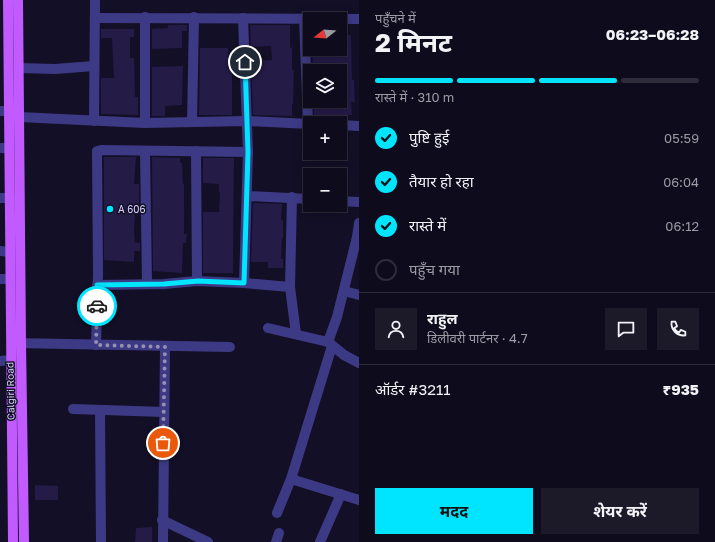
<!DOCTYPE html>
<html lang="hi">
<meta charset="utf-8">
<style>
:root{--surface:#0e0b1c;--page:#1c1929;--text:#f1f3f6;--muted:#9b9ba3;--line:#2e2b3b;--accent:#00e5ff}
body{margin:0;font-family:"Golos Text","Noto Sans Devanagari",sans-serif;background:var(--page);color:var(--text);height:100vh;display:flex;flex-direction:column;font-size:15px;white-space:nowrap}
*{box-sizing:border-box;margin:0}
p{font-size:13px;color:var(--muted)}
.icon{flex:none;width:22px;height:22px;fill:none;stroke:currentColor;stroke-width:2;stroke-linecap:round;stroke-linejoin:round}
.map{position:relative;flex:1;overflow:hidden}
.details{display:flex;flex-direction:column;background:var(--surface);width:356px}
.details>*{flex:none}
.needle{width:26px;rotate:253deg}
.buttons{position:absolute;left:303px;top:12px;display:grid;gap:8px}
.buttons a{display:grid;place-items:center;width:44px;height:44px;border-radius:0px;background:var(--surface);box-shadow:0 2px 10px #0003,0 0 0 1px var(--line);font-size:20px}
.pin{position:absolute;display:grid;place-items:center;width:34px;height:34px;color:#fff;margin:-17px;border:2px solid #fff;border-radius:50%;box-shadow:0 1px 4px #0007}
.courier{position:absolute;display:grid;place-items:center;width:40px;height:40px;margin:-20px;border:3px solid #00e5ff;border-radius:50%;background:#fff;color:#222;box-shadow:0 1px 5px #0007}
.overview em{font-style:normal;font-weight:700}
.overview div{display:flex;flex-direction:column-reverse}
.overview{display:flex;align-items:center;justify-content:space-between;height:68px;padding:0 16px}
h1{font-size:26px;font-weight:700;line-height:30px}
.bar{display:grid;grid-template-columns:repeat(4,1fr);gap:6px 4px;align-content:center;height:48px;padding:0 16px}
.bar i{height:5px;border-radius:3px;background:var(--line)}
.bar .on{background:var(--accent)}
.bar p{grid-column:span 4}
.line{display:flex;align-items:center;gap:10px;padding:0 16px;border-top:1px solid var(--line)}
.line div{flex:1}
.round{display:grid;place-items:center;flex:none;width:42px;height:42px;border-radius:0px;background:var(--page)}
ol{padding:0 16px;list-style:none}
li{display:flex;align-items:center;gap:12px;height:44px}
li p{margin-inline-start:auto}
li .icon{padding:4px;border-radius:50%;background:var(--accent);color:#111;stroke-width:4}
li:last-child{color:var(--muted)}
li i{width:22px;height:22px;border:2px solid var(--line);border-radius:50%}
.button{display:flex;gap:8px;margin-top:auto;padding:8px 16px}
.button a{flex:1;height:46px;border-radius:0px;background:var(--accent);color:#111;font-size:16px;font-weight:700;line-height:46px;text-align:center}
.button a+a{background:var(--page);color:var(--text)}
main{display:flex;flex:1;min-height:0}
.map>svg:first-child{display:block}
.building{fill:#241b47}
.lines{fill:none;stroke-linecap:round;stroke-linejoin:round}
.minor{stroke:#3d3a85;stroke-width:10}
.major{stroke:#c25bff;stroke-width:10}
.done{stroke:#948fb3;stroke-width:4;stroke-dasharray:0 7.2}
.route{stroke:#00e5ff;stroke-width:5}
.poi-dot{fill:#00e5ff;stroke:#130f26;stroke-width:1.5}
.labels{text-anchor:middle;dominant-baseline:central;stroke-width:3;stroke-linejoin:round;paint-order:stroke}
.poi-label{font-size:10px;fill:#d9d4ff;stroke:#130f26;text-anchor:start}
.street-label{font-size:10px;fill:#d9d4ff;stroke:#130f26}
</style>
<main>
<div class="map">
<svg width="359" height="542" viewBox="0 0 359 542">
<rect width="100%" height="100%" fill="#130f26"/>
<g class="building">
<polygon points="168,25 187,25 187,31 182,31 182,48 152,49 152,29 168,28"/>
<polygon points="250,25 290,25 290,48 292,47 292,70 294,70 293,104 292,104 292,116 253,115 251,61 272,60 271,46 251,47"/>
<polygon points="101,29 134,29 134,37 130,37 130,58 134,58 135,97 138,97 138,115 101,114 101,78 114,78 112,38 101,38"/>
<polygon points="340,35 351,35 352,80 354,80 355,102 351,102 352,115 314,116 314,101 340,101 340,71 313,71 312,49 340,49"/>
<polygon points="200,48 228,48 228,59 232,59 232,115 199,115"/>
<polygon points="183,66 182,105 165,106 165,116 152,116 152,67"/>
<polygon points="104,157 136,157 134,184 139,184 139,212 135,212 134,232 135,242 140,243 140,251 134,251 134,262 104,260"/>
<polygon points="152,157 180,158 180,163 182,163 183,184 184,184 184,234 187,234 186,243 183,243 182,273 153,271"/>
<polygon points="203,158 234,158 233,273 203,273 203,212 219,212 220,192 219,192 219,184 203,183"/>
<polygon points="253,203 282,204 281,220 283,220 283,238 282,238 281,259 283,259 283,268 268,268 268,262 251,262"/>
<polygon points="35,485 58,486 58,500 35,500"/>
<polygon points="152,527 152,542 135,542 136,528"/>
</g>
<g class="lines">
<g class="minor">
<polyline points="145,17 145,123"/>
<polyline points="95,18 359,19"/>
<polyline points="243,18 248,152 244,283"/>
<polyline points="304,18 308,123"/>
<polyline points="19,68 55,69 94,66"/>
<polyline points="0,111 9,111"/>
<polyline points="19,117 145,123 247,121 310,124"/>
<polyline points="94,121 95,0"/>
<polyline points="192,122 194,17"/>
<polyline points="340,125 359,126"/>
<polyline points="0,148 9,148"/>
<polyline points="145,151 147,284"/>
<polyline points="196,151 197,281"/>
<polyline points="247,196 310,199"/>
<polyline points="292,197 290,287 296,334"/>
<polyline points="0,198 10,198"/>
<polyline points="340,201 359,202"/>
<polyline points="0,251 10,252"/>
<polyline points="0,279 10,279"/>
<polyline points="97,285 164,284 197,281 244,283 290,287"/>
<polyline points="344,291 359,295"/>
<polyline points="268,328 328,342 344,355 359,363"/>
<polyline points="328,342 337,317 357,237 359,223"/>
<polyline points="13,343 230,347"/>
<polyline points="96,345 98,273 97,151 101,150 248,152"/>
<polyline points="0,361 11,360"/>
<polyline points="73,409 164,412"/>
<polyline points="100,410 101,542"/>
<polyline points="291,479 359,500"/>
<polyline points="277,513 291,479 332,346"/>
<polyline points="162,520 208,542"/>
<polyline points="163,542 165,347"/>
<polyline points="276,542 279,533"/>
<polyline points="320,542 341,494"/>
</g>
<g class="major">
<polyline points="8,0 13,542"/>
<polyline points="18,0 21,343 24,542"/>
</g>
</g>
<g class="lines">
<polyline class="done" points="97,306 96,345 165,347 163,443"/>
<polyline class="route" points="97,306 97,285 164,284 198,281 244,283 248,152 245,62"/>
</g>
<circle class="poi-dot" cx="110" cy="209" r="4"/>
<g class="labels">
<g class="poi-label">
<text x="118" y="209">A 606</text>
</g>
<g class="street-label">
<text transform="translate(10 391) rotate(-91)">Calgiri Road</text>
</g>
</g>
</svg>
<div class="buttons">
<a><svg class="needle" viewBox="-14 -14 28 28"><path d="M0-13l5 13h-10z" fill="#e53935"/><path d="M0 13l5-13h-10z" fill="#9b9ba3"/></svg></a>
<a><svg class="icon" aria-label="layers" viewBox="0 0 24 24"><path d="M12 4l9 5-9 5-9-5zM3 14l9 5 9-5"/></svg></a>
<a>+</a>
<a>−</a>
</div>
<div class="pin" style="left:163px;top:443px;background:#ea580c"><svg class="icon" aria-label="bag" viewBox="0 0 24 24"><path d="M5 8h14l-1 12H6zM9 8a3 3 0 0 1 6 0"/></svg></div>
<div class="pin" style="left:245px;top:62px;background:#1f2937"><svg class="icon" aria-label="home" viewBox="0 0 24 24"><path d="M3 11l9-7 9 7M6 9v11h12V9"/></svg></div>
<div class="courier" style="left:97px;top:306px"><svg class="icon" aria-label="car" viewBox="0 0 24 24"><path d="M5 17H2v-5l4-1 3-4h7l3 4 3 1v5h-3M9 17h6M6 11h13"/><circle cx="7" cy="17" r="2"/><circle cx="17" cy="17" r="2"/></svg></div>
</div>
<section class="details">
<div class="overview"><div><h1>2 मिनट</h1><p>पहुँचने में</p></div><em>06:23–06:28</em></div>
<div class="bar"><i class="on"></i><i class="on"></i><i class="on"></i><i></i><p>रास्ते में · 310 m</p></div>
<ol>
<li><svg class="icon" aria-label="check" viewBox="0 0 24 24"><path d="M5 12l5 5 9-10"/></svg>पुष्टि हुई<p>05:59</p></li>
<li><svg class="icon" aria-label="check" viewBox="0 0 24 24"><path d="M5 12l5 5 9-10"/></svg>तैयार हो रहा<p>06:04</p></li>
<li><svg class="icon" aria-label="check" viewBox="0 0 24 24"><path d="M5 12l5 5 9-10"/></svg>रास्ते में<p>06:12</p></li>
<li><i></i>पहुँच गया</li>
</ol>
<div class="line" style="height:72px"><a class="round"><svg class="icon" aria-label="person" viewBox="0 0 24 24"><circle cx="12" cy="8" r="4"/><path d="M4 21q1-7 8-7t8 7"/></svg></a><div><b>राहुल</b><p>डिलीवरी पार्टनर · 4.7</p></div><a class="round"><svg class="icon" aria-label="chat" viewBox="0 0 24 24"><path d="M4 5h16v11H9l-5 4z"/></svg></a><a class="round"><svg class="icon" aria-label="phone" viewBox="0 0 24 24"><path d="M5 4h4l2 5-3 2q2 4 5 5l2-3 5 2v4C11 20 4 13 5 4z"/></svg></a></div>
<div class="line" style="height:52px"><div>ऑर्डर #3211</div><b>₹935</b></div>
<div class="button"><a>मदद</a><a>शेयर करें</a></div>
</section>
</main>
